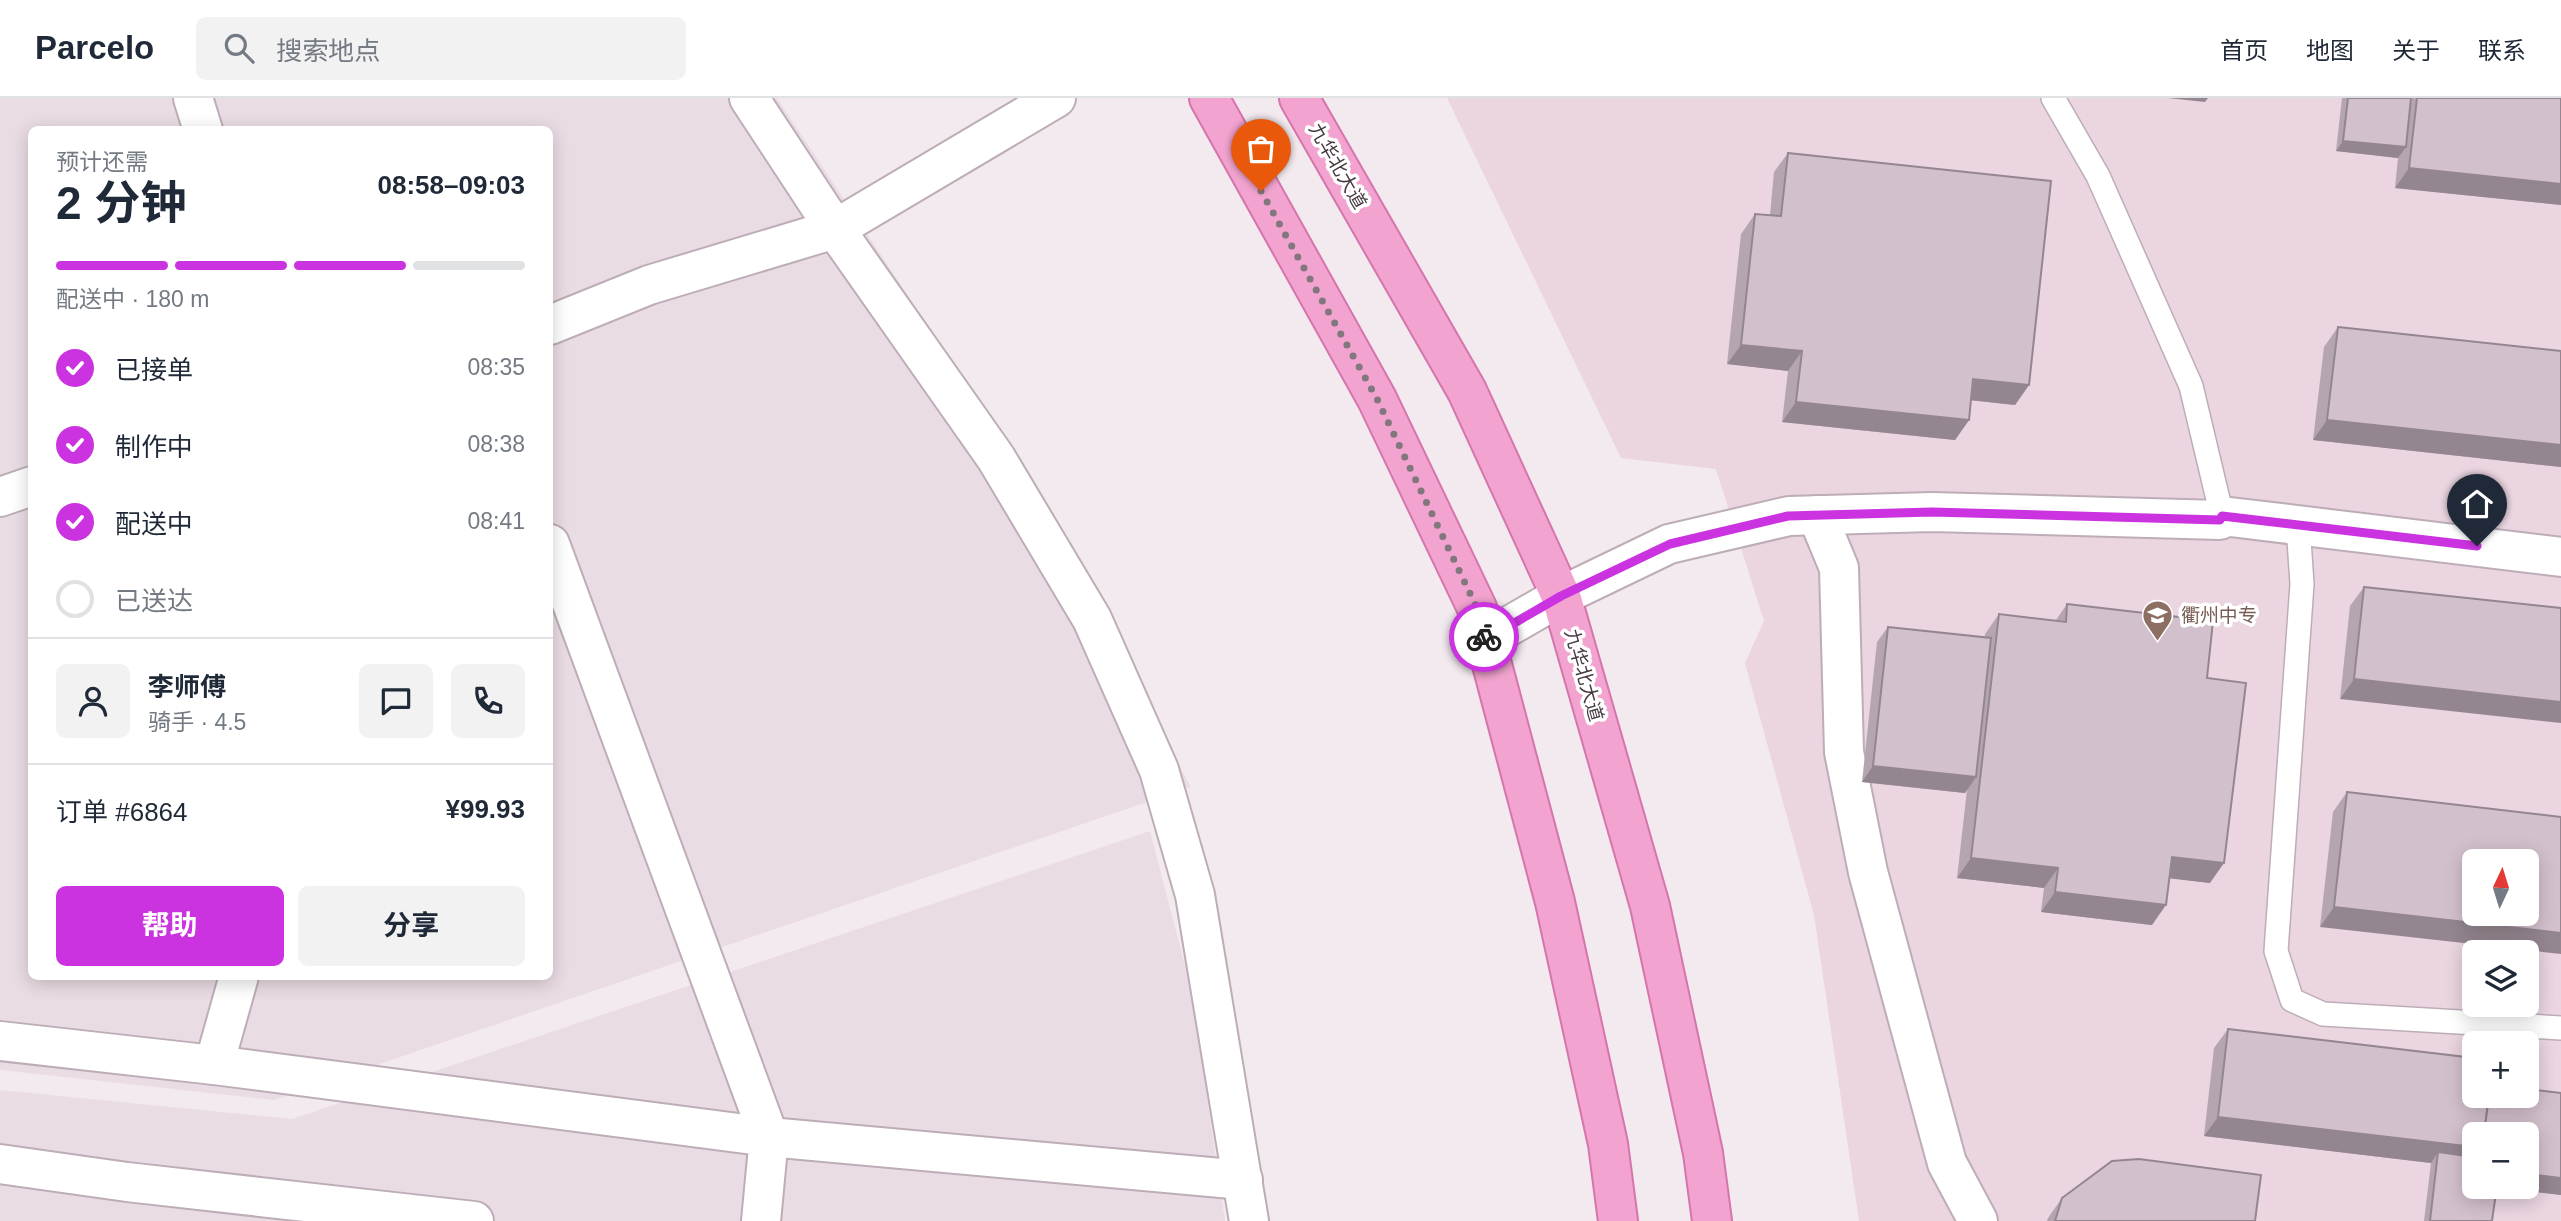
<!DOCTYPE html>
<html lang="zh">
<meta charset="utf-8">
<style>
:root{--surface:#fff;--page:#f2f2f3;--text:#1f2937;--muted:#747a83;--line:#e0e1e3;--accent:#cb33e0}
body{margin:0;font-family:Arial,"Noto Sans SC",sans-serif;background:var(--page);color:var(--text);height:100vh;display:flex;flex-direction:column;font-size:26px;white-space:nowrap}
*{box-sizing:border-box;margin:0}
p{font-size:23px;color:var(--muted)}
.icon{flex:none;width:38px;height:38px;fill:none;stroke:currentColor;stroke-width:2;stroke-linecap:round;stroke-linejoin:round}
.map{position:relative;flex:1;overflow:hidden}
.drawer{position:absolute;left:28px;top:28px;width:525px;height:854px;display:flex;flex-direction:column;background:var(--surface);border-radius:10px;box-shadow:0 4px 18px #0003}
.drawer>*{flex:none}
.needle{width:46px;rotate:4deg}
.fabs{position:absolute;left:2462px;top:751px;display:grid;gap:14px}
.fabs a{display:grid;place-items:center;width:77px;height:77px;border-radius:10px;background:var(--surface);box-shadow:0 4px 18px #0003;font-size:35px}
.pin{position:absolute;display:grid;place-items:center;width:60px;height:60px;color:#fff;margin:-72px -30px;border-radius:50% 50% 50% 0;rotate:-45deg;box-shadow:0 0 7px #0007}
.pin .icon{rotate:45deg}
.courier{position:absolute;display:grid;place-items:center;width:70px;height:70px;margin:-35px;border:5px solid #cb33e0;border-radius:50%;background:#fff;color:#222;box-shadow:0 2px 9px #0007}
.headline em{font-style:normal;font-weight:700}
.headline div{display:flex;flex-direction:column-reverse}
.headline{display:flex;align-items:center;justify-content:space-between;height:119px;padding:0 28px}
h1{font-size:46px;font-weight:700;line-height:52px}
.bar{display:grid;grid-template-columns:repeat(4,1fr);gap:10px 7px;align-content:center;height:84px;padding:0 28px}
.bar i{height:9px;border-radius:5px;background:var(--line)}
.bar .on{background:var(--accent)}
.bar p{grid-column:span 4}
.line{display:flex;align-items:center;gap:18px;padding:0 28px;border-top:2px solid var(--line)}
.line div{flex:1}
.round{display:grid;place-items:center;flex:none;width:74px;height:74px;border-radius:10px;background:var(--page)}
ol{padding:0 28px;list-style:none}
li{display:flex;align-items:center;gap:21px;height:77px}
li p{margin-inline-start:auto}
li .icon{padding:7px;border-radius:50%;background:var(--accent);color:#fff;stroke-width:4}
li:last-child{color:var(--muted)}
li i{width:38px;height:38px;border:4px solid var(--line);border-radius:50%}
.action{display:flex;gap:14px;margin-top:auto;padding:14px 28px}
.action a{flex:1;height:80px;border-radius:10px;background:var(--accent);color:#fff;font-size:28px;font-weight:700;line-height:80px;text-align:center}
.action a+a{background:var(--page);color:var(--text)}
header{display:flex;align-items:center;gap:42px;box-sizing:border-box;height:98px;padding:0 35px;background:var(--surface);border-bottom:2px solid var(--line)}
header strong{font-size:33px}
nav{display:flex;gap:38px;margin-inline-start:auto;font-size:24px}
.search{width:490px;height:63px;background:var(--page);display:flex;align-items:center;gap:18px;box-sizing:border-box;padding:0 24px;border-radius:10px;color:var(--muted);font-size:26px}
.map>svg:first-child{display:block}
.residential{fill:#eadce4;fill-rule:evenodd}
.education{fill:#ead5e1;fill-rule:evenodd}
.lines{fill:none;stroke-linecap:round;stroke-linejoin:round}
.lane-casing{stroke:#bdadb7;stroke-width:26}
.street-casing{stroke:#bdadb7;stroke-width:42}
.primary-casing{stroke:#d675ac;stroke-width:42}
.lane{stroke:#fff;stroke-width:23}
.street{stroke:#fff;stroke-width:38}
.primary{stroke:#f2a3cf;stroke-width:38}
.wall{fill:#b5a5b0;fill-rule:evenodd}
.shaded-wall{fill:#948690}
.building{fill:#d3c0cd;stroke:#948690;stroke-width:2;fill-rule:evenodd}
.done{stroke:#83777e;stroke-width:7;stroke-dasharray:0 12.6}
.route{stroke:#cb33e0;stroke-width:9}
.labels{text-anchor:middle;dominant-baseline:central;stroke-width:7;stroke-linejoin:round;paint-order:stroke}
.street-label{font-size:19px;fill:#463941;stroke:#fff}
.education-label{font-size:19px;fill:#785e54;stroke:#fff;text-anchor:start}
</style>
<header>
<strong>Parcelo</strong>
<div class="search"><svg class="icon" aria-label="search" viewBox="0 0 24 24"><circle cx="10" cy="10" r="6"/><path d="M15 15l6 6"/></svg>搜索地点</div>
<nav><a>首页</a><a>地图</a><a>关于</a><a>联系</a></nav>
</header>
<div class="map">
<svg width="2561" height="1123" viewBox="0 0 2561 1123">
<rect width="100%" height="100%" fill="#f3eaef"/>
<g class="residential">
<path d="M 0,0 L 777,0 L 991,323 L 1191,689 L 274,1002 L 0,972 ZM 32,32 L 550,32 L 550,878 L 32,878 Z"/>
<polygon points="1150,733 1192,895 1225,1123 0,1123 0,992 292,1021"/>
</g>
<path class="education" d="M 1447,0 L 2561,0 L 2561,1123 L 1859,1123 L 1814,817 L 1745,565 L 1764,523 L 1716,371 L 1621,360 ZM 2474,763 L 2527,763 L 2527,816 L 2474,816 ZM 2474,854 L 2527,854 L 2527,906 L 2474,906 ZM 2474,945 L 2527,945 L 2527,998 L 2474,998 ZM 2474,1036 L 2527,1036 L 2527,1088 L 2474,1088 Z"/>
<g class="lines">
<defs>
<g id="lane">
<polyline points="2053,0 2098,78 2191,288 2222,418"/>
<polyline points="2298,427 2302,486 2276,853 2292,902 2323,916 2561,930"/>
</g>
<g id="street">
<polyline points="193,0 203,32"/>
<polyline points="749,0 835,131 996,360 1092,521 1159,672 1195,797 1249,1123"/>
<polyline points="550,227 649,187 835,131 1056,0"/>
<polyline points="0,399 32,388"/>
<polyline points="1817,417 1839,470 1844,654 1868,774 1947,1065 1978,1123"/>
<polyline points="550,446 769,1039 761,1123"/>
<polyline points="1485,542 1561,498 1669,446 1789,418 1932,414 2220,422 2222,418 2561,459"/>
<polyline points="0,943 214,967 769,1039 1243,1082"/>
<polyline points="214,967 239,878"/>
<polyline points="0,1066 127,1084 474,1123"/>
</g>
<g id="primary">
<polyline points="1209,0 1377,301 1477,510 1555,804 1608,1046 1618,1123"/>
<polyline points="1299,0 1467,293 1561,498 1650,808 1703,1055 1712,1123"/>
</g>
</defs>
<use href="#lane" class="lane-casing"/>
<use href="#street" class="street-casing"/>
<use href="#primary" class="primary-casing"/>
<use href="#lane" class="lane"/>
<use href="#street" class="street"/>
<use href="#primary" class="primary"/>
</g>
<g class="wall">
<polygon points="2342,0 2561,0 2561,107 2395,90 2398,60 2336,53"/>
<polygon points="1788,55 2029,287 2015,307 1971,302 1969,322 1955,342 1782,324 1788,273 1727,266 1741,136 1755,116 1770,117 1774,74"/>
<polygon points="2338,229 2561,253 2561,369 2313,342 2324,249"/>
<polygon points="2364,489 2561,510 2340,601 2350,508"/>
<polygon points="2067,506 2207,580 2210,785 2169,780 2152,827 2041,814 2044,790 1957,780 1967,692 1965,695 1862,684 1877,544 1888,529 1985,539 1985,536 1999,516 2056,522"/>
<polygon points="2347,694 2561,719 2320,829 2333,714"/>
<path d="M 2228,931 L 2474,998 L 2561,995 L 2561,1097 L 2497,1089 L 2492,1123 L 2424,1123 L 2431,1065 L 2204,1038 L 2214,950 ZM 2474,1036 L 2527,1088 L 2474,1088 Z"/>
<polygon points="2062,1100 2255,1123 2047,1123 2048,1120"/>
</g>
<g class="shaded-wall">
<polygon points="2168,0 2208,0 2205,4"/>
<polygon points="2343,43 2406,49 2398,60 2336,53"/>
<polygon points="2409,70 2561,86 2561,107 2395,90"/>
<polygon points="1741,247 1802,253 1788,273 1727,266"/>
<polygon points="1973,281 2029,287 2015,307 1959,301"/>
<polygon points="1796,304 1969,322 1955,342 1782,324"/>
<polygon points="2327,322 2561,347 2561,369 2313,342"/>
<polygon points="2354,581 2561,604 2561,625 2340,601"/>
<polygon points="1873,668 1976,679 1965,695 1862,684"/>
<polygon points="2172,759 2224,765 2210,785 2158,779"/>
<polygon points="1971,760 2058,770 2044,790 1957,780"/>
<polygon points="2055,794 2166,807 2152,827 2041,814"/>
<polygon points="2334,809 2561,835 2561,856 2320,829"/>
<polygon points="2218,1019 2474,1049 2474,1062 2438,1054 2431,1065 2204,1038"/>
<polygon points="2527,1076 2561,1080 2561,1097 2489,1088 2527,1088"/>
</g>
<g class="building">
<polygon points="2348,0 2411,0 2406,49 2343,43"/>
<polygon points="2417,0 2561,0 2561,86 2409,70"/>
<polygon points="1788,55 2051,83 2029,287 1973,281 1969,322 1796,304 1802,253 1741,247 1755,116 1781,118"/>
<polygon points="2338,229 2561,253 2561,347 2327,322"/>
<polygon points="2364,489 2561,510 2561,604 2354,581"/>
<polygon points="2067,506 2213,523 2207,580 2246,585 2224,765 2172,759 2166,807 2055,794 2058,770 1971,760 1999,516 2066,524"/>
<polygon points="1888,529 1991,540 1976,679 1873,668"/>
<path d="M 2347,694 L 2561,719 L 2561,835 L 2334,809 ZM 2474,763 L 2527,763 L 2527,816 L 2474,816 Z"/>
<polygon points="2228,931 2474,960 2474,998 2489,998 2484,1036 2474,1036 2474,1049 2218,1019"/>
<polygon points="2527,991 2561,995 2561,1080 2527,1076 2527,1036 2484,1036 2489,998 2527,998"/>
<polygon points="2438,1054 2474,1059 2474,1088 2497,1088 2492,1123 2430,1123"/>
<polygon points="2139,1061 2261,1077 2255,1123 2055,1123 2062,1100 2112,1063"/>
</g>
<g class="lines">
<polyline class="done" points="1261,93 1377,301 1477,510 1484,539"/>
<polyline class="route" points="1484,539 1485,542 1561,498 1670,446 1788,418 1932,414 2220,422 2222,418 2477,448"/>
</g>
<defs>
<symbol id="school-pin" viewBox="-11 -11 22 30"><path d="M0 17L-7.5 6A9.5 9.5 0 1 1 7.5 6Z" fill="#8d6e63" stroke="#fff"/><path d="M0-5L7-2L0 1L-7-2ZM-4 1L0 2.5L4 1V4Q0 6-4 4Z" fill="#fff"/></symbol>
</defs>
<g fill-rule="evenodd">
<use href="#school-pin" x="2140" y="500" width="35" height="47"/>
</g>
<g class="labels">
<g class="street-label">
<text transform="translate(1338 68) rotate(60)">九华北大道</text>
<text transform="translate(1584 577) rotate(74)">九华北大道</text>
</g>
<g class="education-label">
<text x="2181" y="517">衢州中专</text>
</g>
</g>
</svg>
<div class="fabs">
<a><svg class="needle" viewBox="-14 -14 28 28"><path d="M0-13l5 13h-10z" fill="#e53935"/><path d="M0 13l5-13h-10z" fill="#747a83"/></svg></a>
<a><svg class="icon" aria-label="layers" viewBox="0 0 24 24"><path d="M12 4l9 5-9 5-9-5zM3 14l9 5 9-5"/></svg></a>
<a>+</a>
<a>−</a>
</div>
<div class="pin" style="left:1261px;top:93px;background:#ea580c"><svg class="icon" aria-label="bag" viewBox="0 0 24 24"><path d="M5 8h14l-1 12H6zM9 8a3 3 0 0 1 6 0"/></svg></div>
<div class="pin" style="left:2477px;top:448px;background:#1f2937"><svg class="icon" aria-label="home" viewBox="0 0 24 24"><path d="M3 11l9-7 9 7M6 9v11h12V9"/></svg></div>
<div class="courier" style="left:1484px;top:539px"><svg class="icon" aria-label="bike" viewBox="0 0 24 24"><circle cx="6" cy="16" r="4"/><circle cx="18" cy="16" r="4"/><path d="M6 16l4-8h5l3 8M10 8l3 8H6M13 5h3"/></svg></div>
<section class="drawer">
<div class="headline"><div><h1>2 分钟</h1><p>预计还需</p></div><em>08:58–09:03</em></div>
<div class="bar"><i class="on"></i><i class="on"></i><i class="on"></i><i></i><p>配送中 · 180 m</p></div>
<ol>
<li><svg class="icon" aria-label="check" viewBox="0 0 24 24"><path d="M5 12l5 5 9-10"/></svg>已接单<p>08:35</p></li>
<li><svg class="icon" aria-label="check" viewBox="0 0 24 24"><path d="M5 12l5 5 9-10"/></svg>制作中<p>08:38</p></li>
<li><svg class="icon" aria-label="check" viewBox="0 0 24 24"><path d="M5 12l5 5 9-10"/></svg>配送中<p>08:41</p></li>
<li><i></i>已送达</li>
</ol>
<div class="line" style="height:126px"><a class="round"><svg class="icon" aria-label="person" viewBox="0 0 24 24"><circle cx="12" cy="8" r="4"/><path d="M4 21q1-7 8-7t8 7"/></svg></a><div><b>李师傅</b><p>骑手 · 4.5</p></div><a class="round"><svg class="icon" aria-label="chat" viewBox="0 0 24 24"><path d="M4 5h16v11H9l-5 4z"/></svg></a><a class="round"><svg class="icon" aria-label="phone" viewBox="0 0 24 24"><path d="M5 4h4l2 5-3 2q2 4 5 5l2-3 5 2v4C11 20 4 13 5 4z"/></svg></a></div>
<div class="line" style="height:91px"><div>订单 #6864</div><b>¥99.93</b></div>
<div class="action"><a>帮助</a><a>分享</a></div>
</section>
</div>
